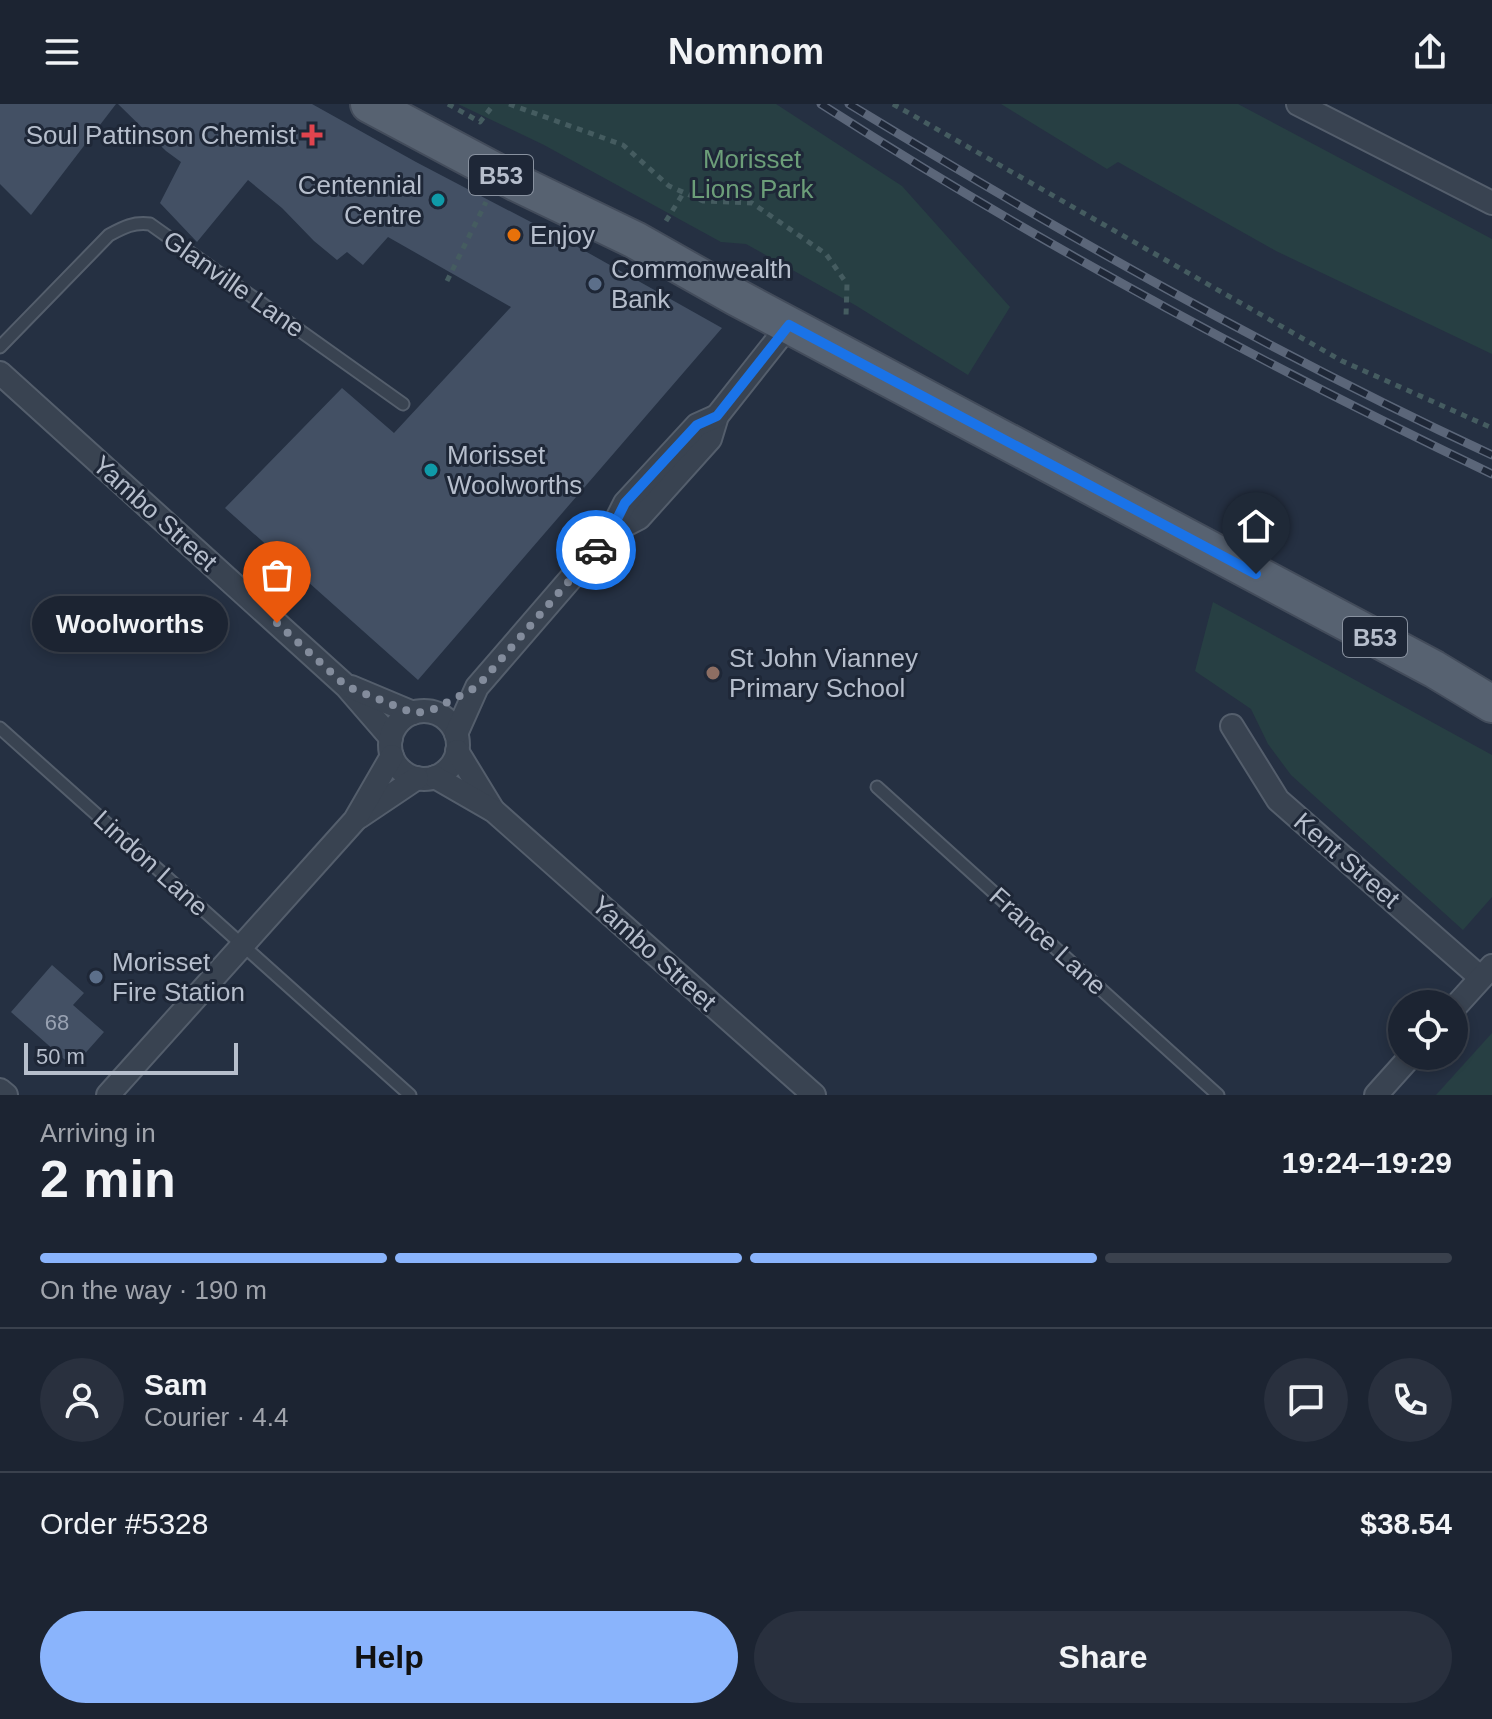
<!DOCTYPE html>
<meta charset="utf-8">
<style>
:root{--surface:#1c2432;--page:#29303e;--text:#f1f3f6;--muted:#a0a4ac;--line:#3a414d;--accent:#8ab4fc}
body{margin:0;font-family:Helvetica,sans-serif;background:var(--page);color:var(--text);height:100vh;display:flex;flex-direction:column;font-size:30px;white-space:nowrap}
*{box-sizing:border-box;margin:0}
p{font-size:26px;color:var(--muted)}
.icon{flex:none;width:44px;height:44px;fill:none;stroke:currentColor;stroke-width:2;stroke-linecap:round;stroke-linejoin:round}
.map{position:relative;height:991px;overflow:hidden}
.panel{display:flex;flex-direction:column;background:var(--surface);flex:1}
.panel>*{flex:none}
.buttons{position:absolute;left:1388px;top:886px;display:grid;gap:16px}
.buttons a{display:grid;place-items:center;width:80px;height:80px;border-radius:50%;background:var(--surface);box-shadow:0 4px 12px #0003,0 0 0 2px var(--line);font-size:40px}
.scale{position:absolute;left:24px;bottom:20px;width:214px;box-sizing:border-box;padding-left:8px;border:4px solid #b6becc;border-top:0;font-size:22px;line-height:28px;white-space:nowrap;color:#b6becc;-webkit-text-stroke:6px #1e2737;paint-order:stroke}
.pin{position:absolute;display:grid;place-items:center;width:68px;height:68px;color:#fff;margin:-82px -34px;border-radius:50% 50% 50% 0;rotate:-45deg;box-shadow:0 0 8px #0007}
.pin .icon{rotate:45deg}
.courier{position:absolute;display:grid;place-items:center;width:80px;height:80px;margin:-40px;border:6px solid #1a73e8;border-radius:50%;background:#fff;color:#222;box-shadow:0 2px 10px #0007}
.bubble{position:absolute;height:56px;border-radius:28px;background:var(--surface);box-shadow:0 4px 12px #0003,0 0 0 2px var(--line);font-size:26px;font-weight:700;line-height:56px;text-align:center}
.summary em{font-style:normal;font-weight:700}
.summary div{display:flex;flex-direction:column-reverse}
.summary{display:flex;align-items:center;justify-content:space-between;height:136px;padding:0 40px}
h1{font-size:52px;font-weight:700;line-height:60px}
.bar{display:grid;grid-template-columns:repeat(4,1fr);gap:12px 8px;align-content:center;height:96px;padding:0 40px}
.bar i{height:10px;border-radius:6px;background:var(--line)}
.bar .on{background:var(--accent)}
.bar p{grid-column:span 4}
.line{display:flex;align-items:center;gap:20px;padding:0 40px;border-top:2px solid var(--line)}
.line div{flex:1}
.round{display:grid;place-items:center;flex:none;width:84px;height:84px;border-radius:42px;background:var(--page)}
.action{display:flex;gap:16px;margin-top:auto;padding:16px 40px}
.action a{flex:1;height:92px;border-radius:48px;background:var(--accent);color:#111;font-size:32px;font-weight:700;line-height:92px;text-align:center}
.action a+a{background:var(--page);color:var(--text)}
header{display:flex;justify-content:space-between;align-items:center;height:104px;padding:0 40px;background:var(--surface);font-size:36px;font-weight:700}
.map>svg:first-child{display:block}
.green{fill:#273f43}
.building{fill:#435064}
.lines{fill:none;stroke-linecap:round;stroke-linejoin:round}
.lane-casing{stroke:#545e6c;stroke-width:15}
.street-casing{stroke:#545e6c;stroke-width:26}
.primary-casing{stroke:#434c5b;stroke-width:40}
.path{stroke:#455c60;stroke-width:5;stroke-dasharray:6 6;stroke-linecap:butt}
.lane{stroke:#394351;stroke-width:11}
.street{stroke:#394351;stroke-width:22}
.primary{stroke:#576271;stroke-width:36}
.rail-casing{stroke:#5b6679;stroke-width:9}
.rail{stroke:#1e2737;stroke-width:6;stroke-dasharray:18;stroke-linecap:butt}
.done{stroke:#838c9c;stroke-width:8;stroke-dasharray:0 14.4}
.route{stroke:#1a73e8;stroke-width:10}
.health-dot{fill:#e0444e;stroke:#1e2737;stroke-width:3}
.culture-dot{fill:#0f9aa8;stroke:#1e2737;stroke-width:3}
.food-dot{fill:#e8710a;stroke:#1e2737;stroke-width:3}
.service-dot{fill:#5c6f8a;stroke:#1e2737;stroke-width:3}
.education-dot{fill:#8d6e63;stroke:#1e2737;stroke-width:3}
.labels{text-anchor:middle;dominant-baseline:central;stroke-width:6;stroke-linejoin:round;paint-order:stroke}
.number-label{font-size:22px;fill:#99a2b2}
.shield{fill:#1e2737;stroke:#88919f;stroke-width:2}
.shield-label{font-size:24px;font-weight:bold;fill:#b6becc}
.poi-label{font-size:26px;fill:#b6becc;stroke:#1e2737;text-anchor:start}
.park-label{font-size:26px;fill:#6c9e79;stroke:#1e2737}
.street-label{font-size:26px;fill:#b6becc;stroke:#1e2737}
</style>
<header><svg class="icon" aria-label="menu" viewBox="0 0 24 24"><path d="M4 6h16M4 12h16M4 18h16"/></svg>Nomnom<svg class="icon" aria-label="share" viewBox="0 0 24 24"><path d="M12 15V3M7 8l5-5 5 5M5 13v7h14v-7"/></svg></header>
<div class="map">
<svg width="1492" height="991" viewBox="0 0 1492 991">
<rect width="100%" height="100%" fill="#253042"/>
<g class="green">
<polygon points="458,0 776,0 902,82 1010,203 968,271 855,201 746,140 721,138 544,41"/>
<polygon points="1001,0 1238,0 1492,135 1492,250 1276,147 1118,58 1107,65"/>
<polygon points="1213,498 1492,651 1492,793 1463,826 1291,671 1268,640 1251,605 1195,567"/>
<polygon points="1492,929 1492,991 1436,991"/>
</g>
<g class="building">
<polygon points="0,0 116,0 31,111 0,80"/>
<polygon points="118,0 312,0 416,58 569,138 722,224 418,576 225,404 342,284 394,329 511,203 388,133 363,161 347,148 337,156 314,137 282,104 248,76 197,138 160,99 181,58 166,47"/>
<polygon points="52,861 84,889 73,901 104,928 73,963 11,908"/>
</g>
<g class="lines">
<defs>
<g id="lane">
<path d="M 0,243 L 109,131 C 124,123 133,118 150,120 L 403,300"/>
<polyline points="0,624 410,991"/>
<polyline points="877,683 1218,991"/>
</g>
<g id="street">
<polyline points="1298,0 1492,99"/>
<polyline points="0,269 346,582 391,634"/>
<polyline points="610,429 639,414 710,335 717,312 789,221"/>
<polyline points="351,583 413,609"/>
<circle cx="424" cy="641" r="34"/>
<polyline points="1232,622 1278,696 1481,874"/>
<polyline points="456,630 477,583 610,429 625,399 697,321 717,312"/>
<polyline points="457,647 493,706"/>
<polyline points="435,673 494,707 814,991"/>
<polyline points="359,713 417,674"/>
<polyline points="1454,904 1492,862"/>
<polyline points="0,986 6,991"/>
<polyline points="108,991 355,716 392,652"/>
<polyline points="1376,991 1411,952"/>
</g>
<polyline id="primary" points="369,0 517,79 635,136 736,193 1434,565 1492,600"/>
</defs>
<use href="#lane" class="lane-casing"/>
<use href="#street" class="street-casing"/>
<use href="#primary" class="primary-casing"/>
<g class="path">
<polyline points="448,0 480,18 494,0"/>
<polyline points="509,0 623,41 669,82 703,97 752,99 826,150 847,180 846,212"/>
<polyline points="893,0 1342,257 1492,324"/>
<polyline points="666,117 684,88"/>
<polyline points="447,177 486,98"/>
</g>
<use href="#lane" class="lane"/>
<use href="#street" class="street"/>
<use href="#primary" class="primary"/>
<defs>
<g id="rail">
<path d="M 821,0 C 1036,138 1262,260 1492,370"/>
<path d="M 849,0 C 1058,127 1270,248 1492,351"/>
</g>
</defs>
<use href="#rail" class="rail-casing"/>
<use href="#rail" class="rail"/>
</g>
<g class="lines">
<polyline class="done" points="277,519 346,582 413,609 430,607 477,583 596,446"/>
<polyline class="route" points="596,446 610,429 625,399 697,321 717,312 789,221 1256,470"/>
</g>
<path class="health-dot" d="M308 19h8v8h8v8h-8v8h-8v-8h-8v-8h8z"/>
<g class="culture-dot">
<circle cx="438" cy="96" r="8"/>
<circle cx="431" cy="366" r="8"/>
</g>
<circle class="food-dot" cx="514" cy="131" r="8"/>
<g class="service-dot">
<circle cx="595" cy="180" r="8"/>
<circle cx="96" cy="873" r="8"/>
</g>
<circle class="education-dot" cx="713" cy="569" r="8"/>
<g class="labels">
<g class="number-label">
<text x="57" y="918">68</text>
</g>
<g class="shield">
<rect x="469" y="51" width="64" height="40" rx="6"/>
<rect x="1343" y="513" width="64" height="40" rx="6"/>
</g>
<g class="shield-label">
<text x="501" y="71">B53</text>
<text x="1375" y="533">B53</text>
</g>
<g class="poi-label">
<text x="296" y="31" text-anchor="end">Soul Pattinson Chemist</text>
<text x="422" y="81" text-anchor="end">Centennial<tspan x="422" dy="30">Centre</tspan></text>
<text x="530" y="131">Enjoy</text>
<text x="611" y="165">Commonwealth<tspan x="611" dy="30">Bank</tspan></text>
<text x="447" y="351">Morisset<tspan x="447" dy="30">Woolworths</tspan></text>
<text x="729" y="554">St John Vianney<tspan x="729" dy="30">Primary School</tspan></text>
<text x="112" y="858">Morisset<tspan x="112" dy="30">Fire Station</tspan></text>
</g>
<g class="park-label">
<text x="752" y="55">Morisset<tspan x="752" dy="30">Lions Park</tspan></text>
</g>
<g class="street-label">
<text transform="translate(234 180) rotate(35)">Glanville Lane</text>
<text transform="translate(155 409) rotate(42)">Yambo Street</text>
<text transform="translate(1347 756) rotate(41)">Kent Street</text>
<text transform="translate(151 759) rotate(42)">Lindon Lane</text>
<text transform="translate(1048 837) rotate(42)">France Lane</text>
<text transform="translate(654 849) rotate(42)">Yambo Street</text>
</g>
</g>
</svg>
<div class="buttons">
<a><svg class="icon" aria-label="locate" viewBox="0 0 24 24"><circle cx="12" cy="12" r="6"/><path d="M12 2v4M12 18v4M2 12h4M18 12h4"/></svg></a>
</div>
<div class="scale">50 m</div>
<div class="pin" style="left:277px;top:519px;background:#ea580c"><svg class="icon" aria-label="bag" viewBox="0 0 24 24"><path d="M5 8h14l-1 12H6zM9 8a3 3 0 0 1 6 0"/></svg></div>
<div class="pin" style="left:1256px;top:470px;background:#1f2937"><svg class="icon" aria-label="home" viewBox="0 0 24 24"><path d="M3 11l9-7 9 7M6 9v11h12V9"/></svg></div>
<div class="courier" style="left:596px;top:446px"><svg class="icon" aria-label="car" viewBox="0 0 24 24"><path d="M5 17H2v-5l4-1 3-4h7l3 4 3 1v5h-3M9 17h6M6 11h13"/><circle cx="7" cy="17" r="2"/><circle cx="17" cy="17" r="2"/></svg></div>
<div class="bubble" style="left:32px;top:492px;width:196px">Woolworths</div>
</div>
<section class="panel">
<div class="summary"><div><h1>2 min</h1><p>Arriving in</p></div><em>19:24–19:29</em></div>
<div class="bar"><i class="on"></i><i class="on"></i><i class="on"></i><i></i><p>On the way · 190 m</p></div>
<div class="line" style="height:144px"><a class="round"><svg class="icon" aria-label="person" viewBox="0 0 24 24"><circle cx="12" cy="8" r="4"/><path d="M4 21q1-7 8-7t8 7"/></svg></a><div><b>Sam</b><p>Courier · 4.4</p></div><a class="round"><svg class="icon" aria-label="chat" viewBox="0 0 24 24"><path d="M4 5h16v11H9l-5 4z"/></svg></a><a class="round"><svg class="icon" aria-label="phone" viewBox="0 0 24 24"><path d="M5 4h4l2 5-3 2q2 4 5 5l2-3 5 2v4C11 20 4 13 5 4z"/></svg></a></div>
<div class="line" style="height:104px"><div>Order #5328</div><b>$38.54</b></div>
<div class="action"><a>Help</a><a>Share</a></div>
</section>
